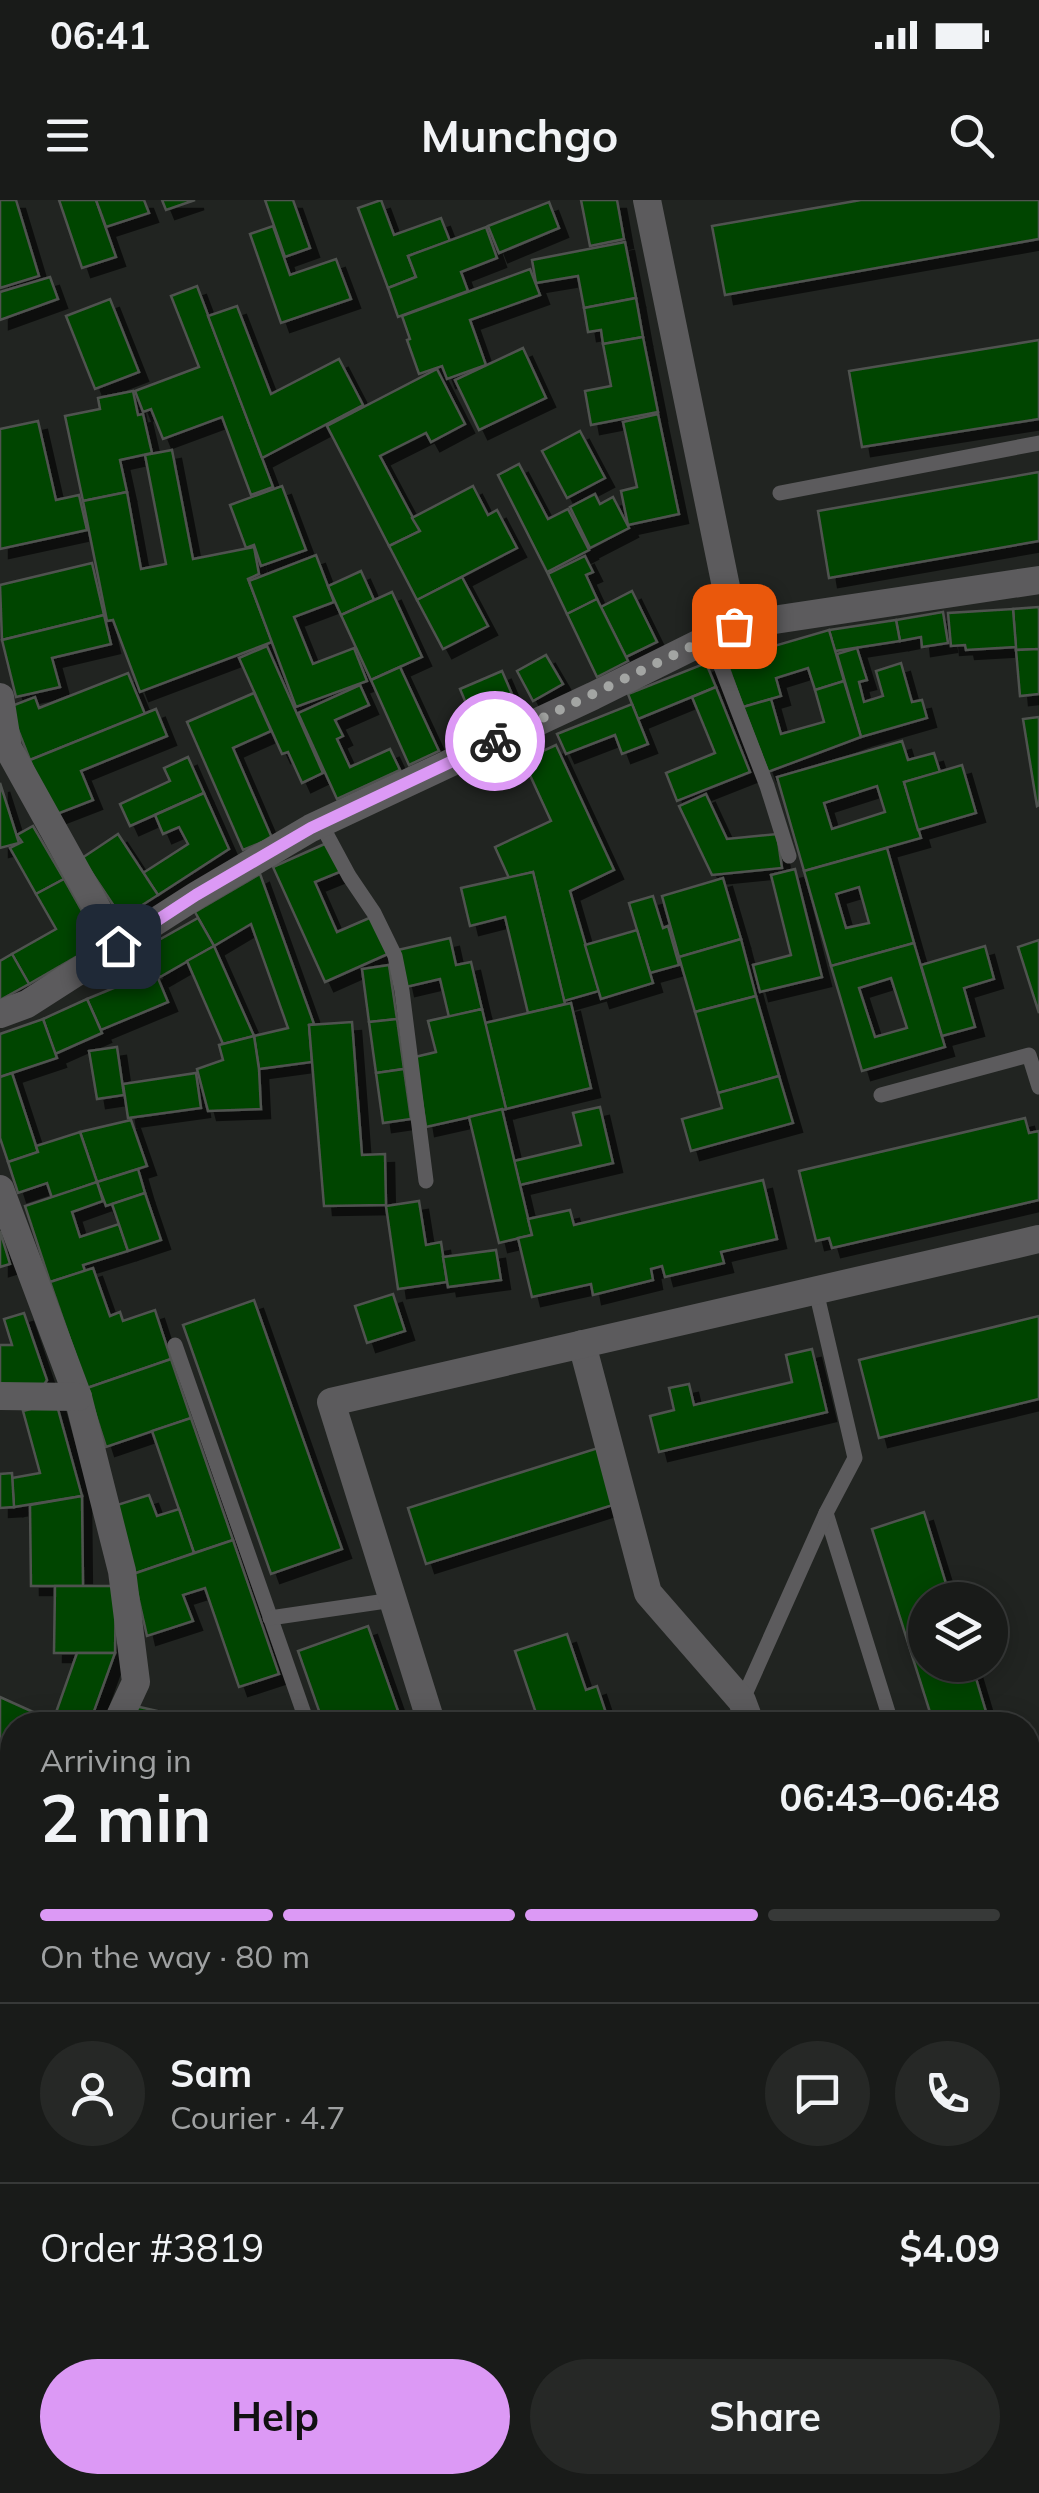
<!DOCTYPE html>
<meta charset="utf-8">
<style>
:root{--surface:#191b19;--page:#262826;--text:#f1f3f6;--muted:#9fa1a2;--line:#373938;--accent:#dc99f5}
body{margin:0;font-family:Mulish,sans-serif;background:var(--page);color:var(--text);height:100vh;display:flex;flex-direction:column;font-size:38px;white-space:nowrap}
*{box-sizing:border-box;margin:0}
p{font-size:32px;color:var(--muted)}
.icon{flex:none;width:55px;height:55px;fill:none;stroke:currentColor;stroke-width:2;stroke-linecap:round;stroke-linejoin:round}
.map{position:relative;flex:1;overflow:hidden}
.panel{position:absolute;left:0px;top:1512px;width:1040px;height:782px;display:flex;flex-direction:column;background:var(--surface);border-radius:40px 40px 0 0;box-shadow:0 5px 25px #0003,0 0 0 2px var(--line)}
.panel>*{flex:none}
.controls{position:absolute;left:908px;top:1382px;display:grid;gap:20px}
.controls a{display:grid;place-items:center;width:100px;height:100px;border-radius:50%;background:var(--surface);box-shadow:0 5px 25px #0003,0 0 0 2px var(--line);font-size:50px}
.pin{position:absolute;display:grid;place-items:center;width:85px;height:85px;color:#fff;margin:-42px;border-radius:20px;box-shadow:0 5px 15px #0006}
.courier{position:absolute;display:grid;place-items:center;width:100px;height:100px;margin:-50px;border:8px solid #dc99f5;border-radius:50%;background:#fff;color:#222;box-shadow:0 2px 12px #0007}
.overview em{font-style:normal;font-weight:700}
.overview div{display:flex;flex-direction:column-reverse}
.overview{display:flex;align-items:center;justify-content:space-between;height:170px;padding:0 40px}
h1{font-size:65px;font-weight:700;line-height:75px}
.bar{display:grid;grid-template-columns:repeat(4,1fr);gap:15px 10px;align-content:center;height:120px;padding:0 40px}
.bar i{height:12px;border-radius:8px;background:var(--line)}
.bar .on{background:var(--accent)}
.bar p{grid-column:span 4}
.line{display:flex;align-items:center;gap:25px;padding:0 40px;border-top:2px solid var(--line)}
.line div{flex:1}
.round{display:grid;place-items:center;flex:none;width:105px;height:105px;border-radius:52px;background:var(--page)}
.primary-button{display:flex;gap:20px;margin-top:auto;padding:20px 40px}
.primary-button a{flex:1;height:115px;border-radius:60px;background:var(--accent);color:#111;font-size:40px;font-weight:700;line-height:115px;text-align:center}
.primary-button a+a{background:var(--page);color:var(--text)}
.status{display:flex;justify-content:space-between;align-items:center;height:70px;padding:0 50px;background:var(--surface);direction:ltr}
.status svg{height:28px;fill:currentColor}
header{display:flex;justify-content:space-between;align-items:center;height:130px;padding:0 40px;background:var(--surface);font-size:45px;font-weight:700}
.map>svg:first-child{display:block}
.building{fill:#004401;stroke:#505350;stroke-width:2.5;fill-rule:evenodd;filter:url(#shadow)}
.lines{fill:none;stroke-linecap:round;stroke-linejoin:round}
.service{stroke:#5c5b5d;stroke-width:15}
.minor{stroke:#5c5b5d;stroke-width:28}
.tertiary{stroke:#5c5b5d;stroke-width:28}
.done{stroke:#a3a5a3;stroke-width:10;stroke-dasharray:0 18}
.route{stroke:#dc99f5;stroke-width:12}
</style>
<div class="status"><b>06:41</b><svg viewBox="0 0 49 12"><path d="M0 12V9h3v3zM5 12V6h3v6zM10 12V3h3v9zM15 12V0h3v12zM26 1h20v11H26zM47 4h2v5h-2z"/></svg></div>
<header><svg class="icon" aria-label="menu" viewBox="0 0 24 24"><path d="M4 6h16M4 12h16M4 18h16"/></svg>Munchgo<svg class="icon" aria-label="search" viewBox="0 0 24 24"><circle cx="10" cy="10" r="6"/><path d="M15 15l6 6"/></svg></header>
<div class="map">
<svg width="1039" height="2293" viewBox="0 0 1039 2293">
<defs>
<filter id="shadow"><feDropShadow dx="9" dy="9" stdDeviation="0" flood-color="#0009"/></filter>
</defs>
<rect width="100%" height="100%" fill="#212421"/>
<g class="building">
<polygon points="0,0 16,0 39,76 0,88"/>
<polygon points="59,0 96,0 116,57 82,68"/>
<polygon points="96,0 144,0 149,13 106,27"/>
<polygon points="162,0 195,0 166,10"/>
<polygon points="265,0 293,0 310,48 285,57"/>
<polygon points="381,0 394,35 441,18 450,41 408,56 416,77 388,88 358,8"/>
<polygon points="581,0 617,0 624,39 590,46"/>
<polygon points="861,0 1039,0 1039,39 725,95 712,26"/>
<polygon points="549,2 559,28 499,53 488,26"/>
<polygon points="273,26 290,75 336,59 351,99 281,123 250,34"/>
<polygon points="486,27 497,58 461,72 468,91 398,117 388,88 416,77 408,56"/>
<polygon points="625,42 636,98 584,108 578,76 536,83 532,60"/>
<polygon points="530,69 540,95 470,120 486,165 447,179 442,166 419,174 407,140 410,139 402,116"/>
<polygon points="50,77 58,99 0,120 0,92"/>
<polygon points="197,86 273,287 251,295 222,217 163,239 151,209 143,212 135,191 199,167 171,96"/>
<polygon points="636,98 643,137 603,144 601,130 588,132 584,108"/>
<polygon points="110,99 139,172 95,189 66,116"/>
<polygon points="237,106 271,194 339,159 363,205 262,258 208,116"/>
<polygon points="643,137 658,212 591,225 585,191 611,186 603,144"/>
<polygon points="1039,140 1039,219 862,247 849,171"/>
<polygon points="523,148 546,198 479,230 455,180"/>
<polygon points="437,169 465,224 431,242 426,233 380,256 420,331 389,346 327,226"/>
<polygon points="133,191 138,215 143,214 152,253 120,260 127,292 83,301 65,216 100,209 98,198"/>
<polygon points="658,214 679,314 628,325 621,291 637,287 623,222"/>
<polygon points="38,221 56,300 79,295 87,330 0,349 0,229"/>
<polygon points="580,231 605,278 567,298 542,251"/>
<polygon points="172,250 193,359 254,347 259,374 248,379 272,442 140,492 113,420 107,421 83,301 127,292 141,369 166,364 145,255"/>
<polygon points="519,264 548,319 568,309 589,350 547,372 498,275"/>
<polygon points="1039,272 1039,341 829,378 818,311"/>
<polygon points="282,286 306,350 261,366 254,345 246,348 230,305"/>
<polygon points="473,286 488,315 497,310 517,348 417,400 389,346 420,331 412,318"/>
<polygon points="595,294 600,304 613,297 629,328 590,348 570,307"/>
<polygon points="316,355 334,402 294,417 313,464 354,448 367,481 296,507 249,381"/>
<polygon points="585,356 593,372 586,375 597,399 567,414 548,374"/>
<polygon points="92,363 104,415 2,440 0,385"/>
<polygon points="361,371 374,400 341,415 328,386"/>
<polygon points="462,377 488,426 443,449 417,400"/>
<polygon points="632,391 657,442 626,457 601,407"/>
<polygon points="392,392 422,457 371,480 341,415"/>
<polygon points="597,399 628,461 597,477 567,414"/>
<polygon points="1039,407 1039,449 1016,450 1013,409"/>
<polygon points="1013,409 1016,447 966,450 965,445 951,446 948,413"/>
<polygon points="943,412 948,443 922,447 921,437 900,441 896,420"/>
<polygon points="104,415 111,444 52,458 60,487 16,497 2,440"/>
<polygon points="896,420 900,441 835,451 829,430"/>
<polygon points="829,430 844,481 815,490 808,468 776,478 781,496 743,507 726,460"/>
<polygon points="267,446 323,573 302,583 288,552 282,554 239,458"/>
<polygon points="857,448 867,480 859,482 864,502 883,496 876,471 901,463 912,502 922,500 927,518 861,537 837,454"/>
<polygon points="1039,449 1039,494 1020,496 1016,450"/>
<polygon points="546,455 563,484 533,501 517,471"/>
<polygon points="706,463 716,487 638,519 628,494"/>
<polygon points="400,467 439,551 409,565 371,480"/>
<polygon points="502,471 518,508 476,527 460,489"/>
<polygon points="128,473 145,514 30,560 9,507 35,497 39,508"/>
<polygon points="844,481 861,537 768,572 743,507 771,499 781,534 824,522 815,490"/>
<polygon points="360,485 369,505 335,520 343,536 337,539 350,567 390,549 400,570 337,599 298,513"/>
<polygon points="716,487 750,572 677,601 666,573 715,553 692,497"/>
<polygon points="254,493 271,531 233,548 272,638 243,650 187,522"/>
<polygon points="632,504 648,544 622,554 615,535 566,554 557,534"/>
<polygon points="156,509 167,536 81,571 93,600 52,616 30,560"/>
<polygon points="1039,517 1039,605 1037,606 1023,519"/>
<path d="M 902,541 L 908,560 L 934,553 L 940,572 L 904,582 L 921,638 L 804,671 L 777,577 ZM 877,586 L 885,612 L 832,629 L 824,603 Z"/>
<polygon points="556,545 614,670 570,691 599,791 564,801 533,672 509,678 495,647 551,621 523,560"/>
<polygon points="188,557 204,593 130,626 120,604 170,581 164,568"/>
<polygon points="962,565 976,613 918,630 904,582"/>
<polygon points="0,583 19,643 0,648"/>
<polygon points="204,593 229,649 158,695 143,673 188,644 179,627 163,634 155,615"/>
<polygon points="706,594 727,639 777,634 782,668 712,675 679,606"/>
<polygon points="33,626 64,679 36,694 10,648 22,642 17,635"/>
<polygon points="118,634 158,695 122,718 82,658"/>
<polygon points="329,642 342,671 315,682 337,732 374,716 390,753 325,782 273,667"/>
<path d="M 887,648 L 914,743 L 831,766 L 804,671 ZM 859,687 L 869,723 L 846,728 L 836,694 Z"/>
<polygon points="795,669 822,777 760,792 753,765 791,755 771,675"/>
<polygon points="533,672 565,804 528,813 505,717 470,726 461,688"/>
<polygon points="260,674 314,824 309,825 312,862 259,869 254,836 288,828 251,724 214,746 195,712"/>
<polygon points="723,678 741,739 679,757 662,696"/>
<polygon points="64,679 100,743 29,784 12,754 56,729 36,694"/>
<polygon points="653,696 663,728 668,726 679,765 650,773 629,703"/>
<polygon points="198,718 214,746 160,777 143,749"/>
<polygon points="637,730 653,783 601,799 585,745"/>
<polygon points="450,738 456,765 471,762 482,809 449,817 440,779 406,787 398,750"/>
<polygon points="741,739 756,796 695,812 679,757"/>
<polygon points="1039,740 1039,813 1018,747"/>
<path d="M 914,743 L 945,847 L 862,871 L 831,766 ZM 891,778 L 907,828 L 875,837 L 859,788 Z"/>
<polygon points="214,746 254,836 223,844 187,761"/>
<polygon points="985,746 994,779 964,788 975,827 942,836 921,765"/>
<polygon points="12,754 29,784 0,800 0,761"/>
<polygon points="389,765 397,819 369,822 362,769"/>
<polygon points="155,771 168,802 101,830 87,799"/>
<polygon points="756,796 779,876 718,893 695,812"/>
<polygon points="87,799 102,833 55,854 43,819"/>
<polygon points="571,803 591,888 506,909 485,823"/>
<polygon points="482,809 506,909 426,927 415,857 436,852 428,821"/>
<polygon points="43,819 57,858 0,877 0,834"/>
<polygon points="397,819 404,869 376,873 369,822"/>
<polygon points="352,822 362,955 385,954 386,1005 324,1006 309,825"/>
<polygon points="254,836 259,869 261,909 208,911 197,869 223,860 219,845"/>
<polygon points="117,847 124,895 97,899 89,851"/>
<polygon points="404,869 411,919 383,923 376,873"/>
<polygon points="12,873 38,952 8,962 0,938 0,877"/>
<polygon points="196,873 201,908 128,918 123,884"/>
<polygon points="779,876 793,923 691,951 682,919 722,908 718,893"/>
<polygon points="600,907 613,963 520,985 514,961 581,945 573,913"/>
<polygon points="502,909 532,1035 499,1043 469,917"/>
<polygon points="1025,918 1029,933 1039,931 1039,1000 832,1048 829,1038 816,1041 799,971"/>
<polygon points="131,920 147,966 97,982 80,932"/>
<polygon points="80,932 97,982 52,998 47,983 18,993 8,962 38,952 36,946"/>
<polygon points="138,969 145,993 106,1006 97,982"/>
<polygon points="763,980 777,1039 721,1052 724,1063 665,1077 662,1066 651,1069 653,1080 593,1095 591,1084 532,1097 518,1038 532,1035 528,1019 570,1010 574,1025"/>
<polygon points="97,982 103,1001 72,1012 80,1037 119,1024 128,1051 83,1065 85,1071 50,1082 25,1006"/>
<polygon points="145,993 161,1040 128,1051 112,1004"/>
<polygon points="419,1001 426,1045 441,1042 447,1082 398,1089 386,1006"/>
<polygon points="0,1031 10,1064 0,1067"/>
<polygon points="496,1050 501,1080 448,1087 443,1057"/>
<polygon points="93,1068 110,1116 120,1112 123,1121 155,1110 171,1159 87,1188 50,1082"/>
<polygon points="393,1094 405,1131 367,1143 355,1106"/>
<polygon points="254,1100 342,1349 271,1374 183,1125"/>
<polygon points="24,1113 47,1180 42,1188 0,1191 0,1145 12,1145 4,1119"/>
<polygon points="1039,1116 1039,1199 879,1238 859,1160"/>
<polygon points="812,1149 827,1212 659,1252 650,1216 674,1210 669,1188 689,1184 694,1205 792,1182 786,1155"/>
<polygon points="171,1159 191,1218 106,1247 87,1188"/>
<polygon points="56,1202 82,1296 14,1307 12,1278 40,1273 23,1211"/>
<polygon points="191,1218 233,1340 194,1353 152,1231"/>
<polygon points="598,1248 616,1304 426,1364 408,1308"/>
<polygon points="12,1273 14,1307 0,1308 0,1274"/>
<polygon points="149,1295 157,1316 179,1309 194,1353 133,1374 117,1305"/>
<polygon points="82,1296 83,1386 31,1386 30,1305"/>
<polygon points="924,1312 951,1400 925,1400 925,1465 972,1465 990,1525 934,1525 872,1329"/>
<polygon points="233,1340 279,1474 239,1487 205,1388 183,1395 193,1421 147,1436 133,1374"/>
<polygon points="55,1386 116,1386 115,1453 54,1453"/>
<polygon points="368,1426 403,1525 324,1525 298,1451"/>
<polygon points="567,1434 586,1490 597,1486 610,1525 540,1525 515,1451"/>
<polygon points="77,1453 115,1453 89,1525 12,1525 12,1546 0,1541 0,1497 53,1521"/>
<polygon points="135,1506 215,1524 215,1525 128,1525"/>
<polygon points="0,1541 11,1546 0,1572"/>
<polygon points="0,1639 12,1646 12,1684 0,1677"/>
<polygon points="0,1713 10,1718 0,1740"/>
<polygon points="1039,1765 1039,1836 1028,1842 1028,1771"/>
<polygon points="12,1786 12,1832 0,1826 0,1811"/>
<polygon points="9,1876 12,1877 12,1911 0,1905 0,1896"/>
<polygon points="0,1966 12,1970 12,1998 10,2006 0,2002"/>
<polygon points="1039,2019 1039,2102 1028,2107 1028,2024"/>
<polygon points="0,2042 12,2046 12,2075 0,2070"/>
<polygon points="12,2075 12,2170 0,2164 0,2104 2,2104"/>
<polygon points="0,2168 12,2174 12,2187 0,2210"/>
<polygon points="1039,2177 1039,2226 1028,2229 1028,2181"/>
<polygon points="12,2187 12,2230 0,2223 0,2210"/>
<polygon points="0,2223 12,2230 12,2270 0,2264"/>
<polygon points="35,2282 58,2282 53,2292"/>
<polygon points="58,2282 136,2282 131,2293 55,2293 53,2292"/>
<polygon points="314,2282 365,2282 373,2293 323,2293"/>
<polygon points="365,2282 393,2282 380,2293 373,2293"/>
<polygon points="625,2282 652,2282 656,2293 599,2293"/>
<polygon points="850,2282 860,2282 864,2293 823,2293"/>
<polygon points="879,2282 918,2282 919,2284 882,2293"/>
<polygon points="976,2282 1005,2282 1007,2293 979,2293"/>
<polygon points="919,2284 921,2293 885,2293"/>
<polygon points="187,2285 206,2293 183,2293"/>
</g>
<g class="lines">
<g class="service">
<polyline points="780,293 1039,243"/>
<polyline points="710,438 767,586 789,656"/>
<polyline points="321,624 349,676 374,713 395,756 402,791 426,981"/>
<polyline points="881,895 1029,855 1039,887"/>
<polyline points="175,1145 308,1525"/>
<polyline points="826,1313 892,1525"/>
<polyline points="270,1418 393,1400"/>
<polyline points="742,1501 826,1313 855,1258 816,1091"/>
<polyline points="1028,1744 1039,1738"/>
</g>
<g class="minor">
<polyline points="647,0 734,426"/>
<polyline points="0,497 8,548 118,746"/>
<polyline points="0,989 78,1197 122,1371 136,1482 116,1525"/>
<polyline points="582,1144 648,1393 742,1501 751,1525"/>
<polyline points="0,1196 78,1197"/>
<polyline points="432,1525 331,1202 1039,1039"/>
<polyline points="0,1779 12,1752"/>
<polyline points="1028,1916 1039,1910"/>
<polyline points="0,2276 28,2293"/>
<polyline points="930,2282 933,2293"/>
<polyline points="398,2293 408,2282"/>
</g>
<polyline class="tertiary" points="0,814 27,804 197,695 311,628 593,496 734,426 1039,380"/>
</g>
<g class="lines">
<polyline class="done" points="495,541 734,426"/>
<polyline class="route" points="118,746 196,695 311,628 495,541"/>
</g>
</svg>
<div class="controls">
<a><svg class="icon" aria-label="layers" viewBox="0 0 24 24"><path d="M12 4l9 5-9 5-9-5zM3 14l9 5 9-5"/></svg></a>
</div>
<div class="pin" style="left:734px;top:426px;background:#ea580c"><svg class="icon" aria-label="bag" viewBox="0 0 24 24"><path d="M5 8h14l-1 12H6zM9 8a3 3 0 0 1 6 0"/></svg></div>
<div class="pin" style="left:118px;top:746px;background:#1f2937"><svg class="icon" aria-label="home" viewBox="0 0 24 24"><path d="M3 11l9-7 9 7M6 9v11h12V9"/></svg></div>
<div class="courier" style="left:495px;top:541px"><svg class="icon" aria-label="bike" viewBox="0 0 24 24"><circle cx="6" cy="16" r="4"/><circle cx="18" cy="16" r="4"/><path d="M6 16l4-8h5l3 8M10 8l3 8H6M13 5h3"/></svg></div>
<section class="panel">
<div class="overview"><div><h1>2 min</h1><p>Arriving in</p></div><em>06:43–06:48</em></div>
<div class="bar"><i class="on"></i><i class="on"></i><i class="on"></i><i></i><p>On the way · 80 m</p></div>
<div class="line" style="height:180px"><a class="round"><svg class="icon" aria-label="person" viewBox="0 0 24 24"><circle cx="12" cy="8" r="4"/><path d="M4 21q1-7 8-7t8 7"/></svg></a><div><b>Sam</b><p>Courier · 4.7</p></div><a class="round"><svg class="icon" aria-label="chat" viewBox="0 0 24 24"><path d="M4 5h16v11H9l-5 4z"/></svg></a><a class="round"><svg class="icon" aria-label="phone" viewBox="0 0 24 24"><path d="M5 4h4l2 5-3 2q2 4 5 5l2-3 5 2v4C11 20 4 13 5 4z"/></svg></a></div>
<div class="line" style="height:130px"><div>Order #3819</div><b>$4.09</b></div>
<div class="primary-button"><a>Help</a><a>Share</a></div>
</section>
</div>
